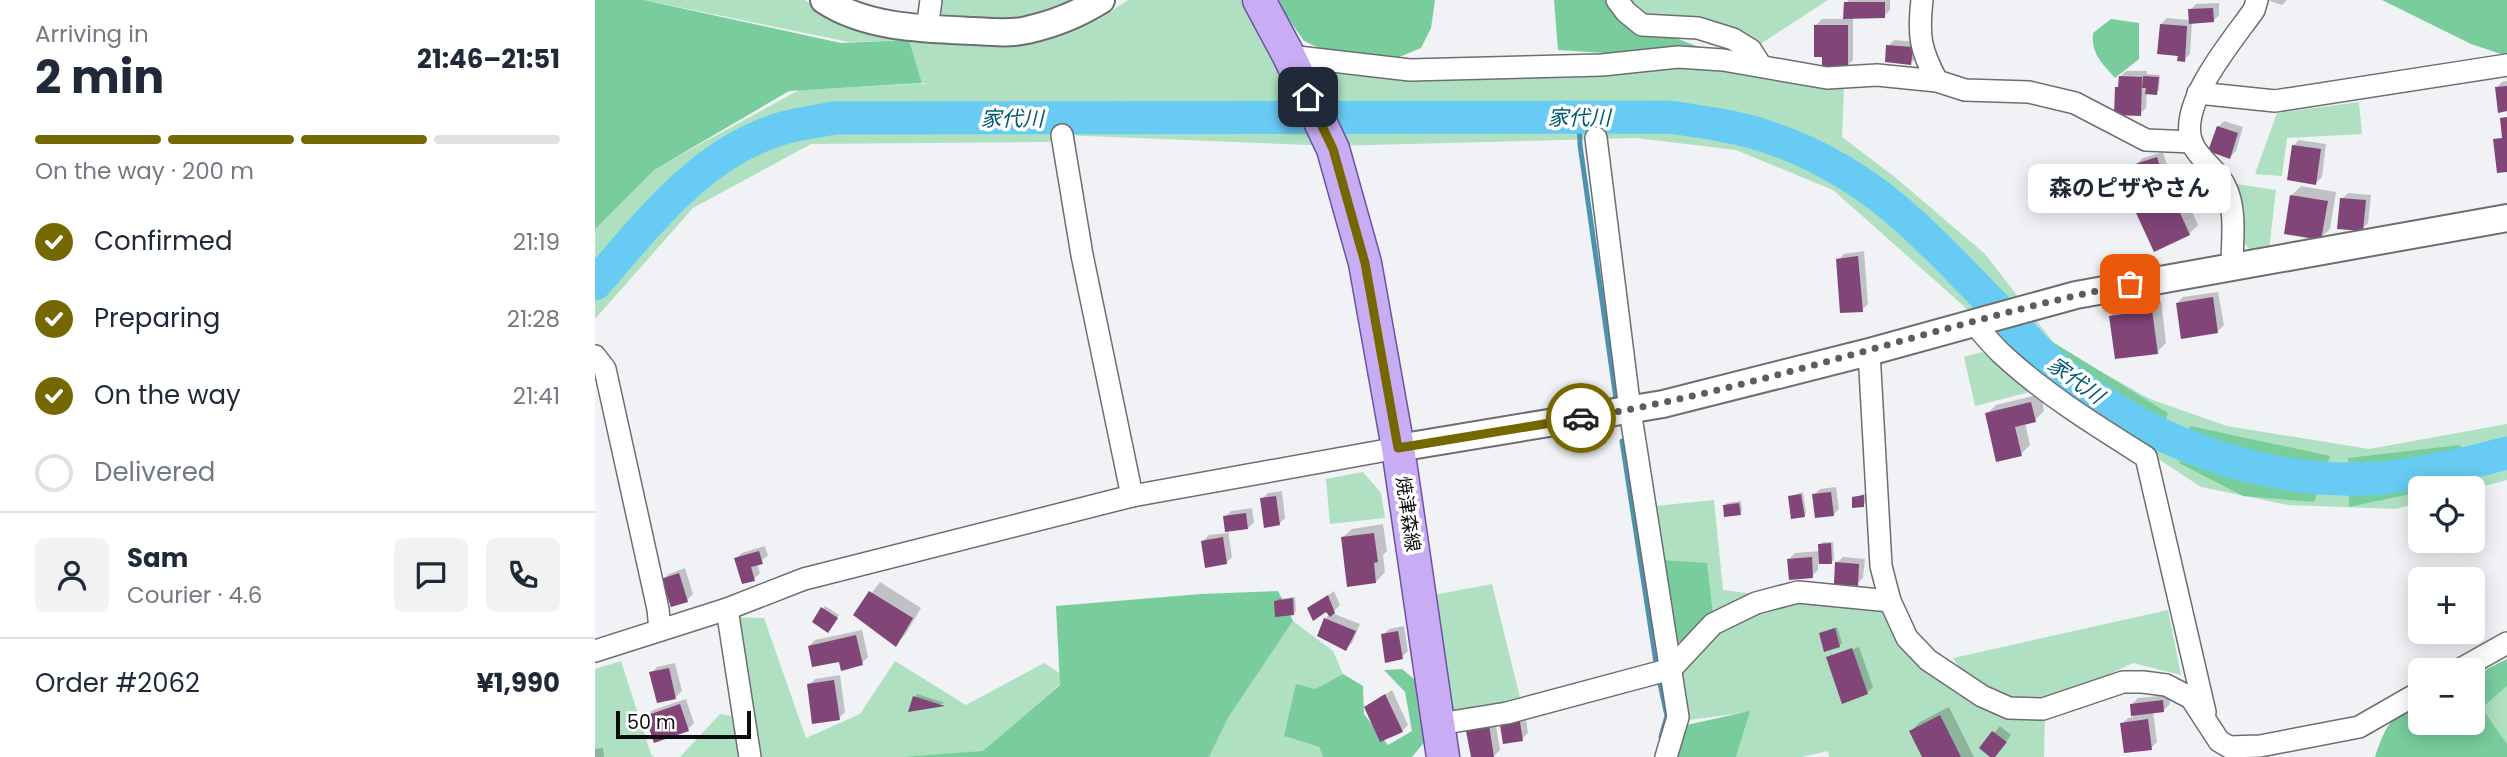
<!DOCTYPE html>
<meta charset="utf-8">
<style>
:root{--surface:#fff;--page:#f2f2f3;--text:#1f2937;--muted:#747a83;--line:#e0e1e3;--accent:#766800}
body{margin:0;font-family:Poppins,"Noto Sans JP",sans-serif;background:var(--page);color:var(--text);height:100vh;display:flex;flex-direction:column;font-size:26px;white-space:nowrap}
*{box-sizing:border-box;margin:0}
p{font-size:23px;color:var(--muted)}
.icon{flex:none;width:38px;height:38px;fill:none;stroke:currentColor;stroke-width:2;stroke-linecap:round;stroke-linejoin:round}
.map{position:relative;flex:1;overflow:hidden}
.panel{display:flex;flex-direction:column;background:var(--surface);width:595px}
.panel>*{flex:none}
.buttons{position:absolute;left:1813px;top:476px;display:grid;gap:14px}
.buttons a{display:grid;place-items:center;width:77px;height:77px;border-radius:10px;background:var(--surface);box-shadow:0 4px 18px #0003;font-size:35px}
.scale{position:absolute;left:21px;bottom:18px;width:135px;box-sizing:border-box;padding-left:7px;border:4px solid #0d0d0f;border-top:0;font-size:19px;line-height:24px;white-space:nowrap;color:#0d0d0f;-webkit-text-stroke:5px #fff;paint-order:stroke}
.pin{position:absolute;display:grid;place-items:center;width:60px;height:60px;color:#fff;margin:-30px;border-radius:14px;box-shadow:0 4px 10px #0006}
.courier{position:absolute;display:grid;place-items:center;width:70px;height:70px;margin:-35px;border:5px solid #766800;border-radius:50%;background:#fff;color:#222;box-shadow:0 2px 9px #0007}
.bubble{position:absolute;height:49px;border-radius:10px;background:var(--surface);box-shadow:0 4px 18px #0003;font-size:23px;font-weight:700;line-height:49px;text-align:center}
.overview em{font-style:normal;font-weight:700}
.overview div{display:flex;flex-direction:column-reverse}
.overview{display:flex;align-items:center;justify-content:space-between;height:119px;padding:0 35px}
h1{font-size:46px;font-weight:700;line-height:52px}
.bar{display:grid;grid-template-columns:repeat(4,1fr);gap:10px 7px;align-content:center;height:84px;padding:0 35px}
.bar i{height:9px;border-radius:5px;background:var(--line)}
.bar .on{background:var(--accent)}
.bar p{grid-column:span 4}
.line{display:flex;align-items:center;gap:18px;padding:0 35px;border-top:2px solid var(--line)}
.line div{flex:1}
.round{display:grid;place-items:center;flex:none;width:74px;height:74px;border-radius:10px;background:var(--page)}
ol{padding:0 35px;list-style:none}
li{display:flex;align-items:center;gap:21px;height:77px}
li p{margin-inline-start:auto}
li .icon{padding:7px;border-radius:50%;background:var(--accent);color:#fff;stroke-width:4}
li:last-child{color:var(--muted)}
li i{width:38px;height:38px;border:4px solid var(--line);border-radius:50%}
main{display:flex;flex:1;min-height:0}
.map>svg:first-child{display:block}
.green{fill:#afe0c2}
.forest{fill:#79cd9d}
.shadow{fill:#0003}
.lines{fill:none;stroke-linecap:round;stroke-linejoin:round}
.stream{stroke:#4d92af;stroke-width:5}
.river{stroke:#68cbf3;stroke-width:33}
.building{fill:#824578}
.minor-casing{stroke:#6d6e71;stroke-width:24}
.tertiary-casing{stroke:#6d6e71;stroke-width:30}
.primary-casing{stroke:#6e519f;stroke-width:35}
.minor{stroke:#fff;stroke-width:21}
.tertiary{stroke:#fff;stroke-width:26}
.primary{stroke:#c8adf4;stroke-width:32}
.done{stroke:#5d5d60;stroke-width:7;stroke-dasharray:0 12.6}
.route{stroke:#766800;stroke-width:9}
.labels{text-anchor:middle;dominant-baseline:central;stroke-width:7;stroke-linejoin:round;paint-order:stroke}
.street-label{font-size:19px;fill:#0d0d0f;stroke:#fff}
.water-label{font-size:21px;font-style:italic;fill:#025974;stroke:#fff}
</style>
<main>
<section class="panel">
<div class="overview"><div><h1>2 min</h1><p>Arriving in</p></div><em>21:46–21:51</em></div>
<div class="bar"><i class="on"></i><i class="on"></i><i class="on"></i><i></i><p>On the way · 200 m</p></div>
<ol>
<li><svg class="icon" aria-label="check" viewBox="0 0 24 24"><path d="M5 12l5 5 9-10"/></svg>Confirmed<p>21:19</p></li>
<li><svg class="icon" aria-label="check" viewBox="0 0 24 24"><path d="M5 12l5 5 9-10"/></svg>Preparing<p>21:28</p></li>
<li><svg class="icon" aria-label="check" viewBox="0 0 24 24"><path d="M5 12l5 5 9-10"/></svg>On the way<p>21:41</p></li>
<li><i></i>Delivered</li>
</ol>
<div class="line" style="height:126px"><a class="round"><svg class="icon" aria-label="person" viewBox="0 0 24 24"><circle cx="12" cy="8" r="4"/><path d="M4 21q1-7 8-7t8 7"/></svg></a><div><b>Sam</b><p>Courier · 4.6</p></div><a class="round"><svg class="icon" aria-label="chat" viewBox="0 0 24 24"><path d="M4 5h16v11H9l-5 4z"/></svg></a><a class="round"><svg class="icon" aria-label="phone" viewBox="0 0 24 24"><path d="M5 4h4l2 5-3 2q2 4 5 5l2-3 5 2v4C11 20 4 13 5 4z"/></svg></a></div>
<div class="line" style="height:91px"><div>Order #2062</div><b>¥1,990</b></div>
</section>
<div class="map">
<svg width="1912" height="757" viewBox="0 0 1912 757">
<rect width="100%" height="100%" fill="#f1f2f6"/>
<g class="green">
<polygon points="49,0 210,0 246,26 314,40 431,37 503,20 533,0 649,0 688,61 805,69 1104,58 1249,88 1247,137 1301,178 1390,254 1462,347 1555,399 1632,426 1774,449 1912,424 1912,480 1878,489 1825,488 1825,502 1801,509 1693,505 1606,487 1521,431 1452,380 1238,190 1141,150 1041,138 736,146 467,135 454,142 216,144 98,208 0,319 0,224 45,177 204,90 339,83 327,83 314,40 254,42"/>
<polygon points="343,0 491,0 418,31 341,29"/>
<polygon points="1024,0 1233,0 1156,50 1047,25"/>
<polygon points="1764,102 1767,134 1692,138 1687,176 1660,174 1682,113"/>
<polygon points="1642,184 1681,190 1674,250 1655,250 1644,237"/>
<polygon points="1387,352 1435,392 1380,406 1369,357"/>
<polygon points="768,472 786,493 790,518 735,524 731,479"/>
<polygon points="1119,500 1128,590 1160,594 1118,615 1066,560 1060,506"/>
<polygon points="897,584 925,698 852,718 833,596"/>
<polygon points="1170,600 1290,600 1391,707 1450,709 1449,757 1234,757 1233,751 1207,757 1141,757 1154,712 1087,721 1083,672 1123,621"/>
<polygon points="1573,610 1586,675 1538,663 1481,690 1415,703 1375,683 1358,658"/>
<polygon points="133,617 169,618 211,738 265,714 300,661 371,705 449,663 472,678 388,752 306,757 155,757 148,722 144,757 85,757 125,714 148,718"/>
<polygon points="698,621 738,651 748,674 720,689 689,736 724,747 728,757 614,757 633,718"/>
<polygon points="26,661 56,754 59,757 0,757 0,669"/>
<polygon points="1912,686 1912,744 1887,708"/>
</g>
<g class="forest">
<polygon points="0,0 49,0 246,43 314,40 327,83 194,91 59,170 0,229"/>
<polygon points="680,0 840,0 836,28 826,48 802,58 759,64 709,41"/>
<polygon points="959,0 1027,0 1047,25 1143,62 963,50"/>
<polygon points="1787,0 1912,0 1912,56 1876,44"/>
<path d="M 1516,19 L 1544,23 L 1544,59 L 1520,78 C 1507,63 1496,54 1498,33 Z"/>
<polygon points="1448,336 1573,413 1559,453 1430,361"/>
<polygon points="1595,426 1735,456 1719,502 1648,496 1584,463"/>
<polygon points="1865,445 1883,478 1841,488 1825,488 1825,492 1754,507 1753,458"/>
<polygon points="1066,560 1112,563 1118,615 1090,639 1078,645"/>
<polygon points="683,591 698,621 633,718 614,757 306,757 388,751 465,685 461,606 606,594"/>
<path d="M 1912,659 L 1912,686 L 1887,708 L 1912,744 L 1912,757 L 1780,757 C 1790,727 1796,715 1825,701 L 1825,723 L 1878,723 L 1878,676 Z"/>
<polygon points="807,669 825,684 832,739 817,757 728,757 724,747 689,736 701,684 720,689 748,674 768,686 769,714 793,745 817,731 810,692 789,670"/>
<polygon points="1155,711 1141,757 1077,757 1087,726"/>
</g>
<g class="shadow">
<polygon points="1254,0 1295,0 1295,10 1289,16 1258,17 1258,60 1252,66 1229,55 1221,25 1227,19 1250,19 1251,3"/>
<polygon points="1672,0 1692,0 1687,5"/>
<polygon points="1624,3 1624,15 1618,21 1597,22 1595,54 1589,60 1566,24 1572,18 1595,20 1595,10 1601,4"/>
<polygon points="1299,40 1323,42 1322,57 1316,63 1293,46"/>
<polygon points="1531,71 1552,71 1552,74 1565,75 1564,90 1561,93 1552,92 1551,108 1545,114 1522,88 1525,85 1525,77"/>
<polygon points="1912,81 1912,110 1901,88 1907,82"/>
<polygon points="1629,121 1648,127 1641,151 1635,157 1623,127"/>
<polygon points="1704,140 1731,144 1727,177 1721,183 1698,146"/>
<polygon points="1568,152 1574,172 1568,178 1542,164 1548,158"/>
<polygon points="1582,178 1603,225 1594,234 1538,203 1548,193"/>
<polygon points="1706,186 1741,192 1735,229 1725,238 1697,195"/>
<polygon points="1753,193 1776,195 1773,223 1767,229 1747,199"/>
<polygon points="1269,251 1273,304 1267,310 1243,260 1249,254"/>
<polygon points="1623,292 1629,325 1623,331 1582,303 1588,297"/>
<polygon points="1566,301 1571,343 1562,352 1516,316 1525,307"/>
<polygon points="1446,394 1449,411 1440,420 1430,422 1435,445 1426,454 1392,414 1401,405"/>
<polygon points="1241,487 1244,509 1238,515 1219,495 1225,489"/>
<polygon points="687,491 690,518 684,524 667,499 673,493"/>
<polygon points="1208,492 1211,513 1209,516 1194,497"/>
<polygon points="1271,493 1271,502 1268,505 1259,498"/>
<polygon points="1146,501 1147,510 1145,513 1130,506 1132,503"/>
<polygon points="657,508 659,522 653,528 633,530 637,557 631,563 608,541 614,535 632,533 630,517 636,511"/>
<polygon points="788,524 792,551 788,555 790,572 781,582 747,538 757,529"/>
<polygon points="1228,542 1238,542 1239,560 1236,562 1223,563 1223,570 1217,576 1194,559 1200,553 1226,551 1225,545"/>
<polygon points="170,546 173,556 162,563 165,573 159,579 141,558 147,553"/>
<polygon points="1248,557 1270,559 1268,578 1262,584 1242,563"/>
<polygon points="90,568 98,594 92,600 68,579 74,574"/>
<polygon points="285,582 326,608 310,635 301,644 261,614"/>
<polygon points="739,591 745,605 737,613 765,624 757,643 751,648 730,619 735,614 731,610 714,609"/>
<polygon points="700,597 701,611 699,613 681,602 683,599"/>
<polygon points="230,606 244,615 235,628 219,621"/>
<polygon points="809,626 813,651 807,657 788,635 794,629"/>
<polygon points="1242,627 1247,643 1244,646 1226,633"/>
<polygon points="267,630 273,657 267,663 245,660 214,646 220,640"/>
<polygon points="1264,647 1278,687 1272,693 1233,658 1237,653 1237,657"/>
<polygon points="80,663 87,691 81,697 56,673 62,667"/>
<polygon points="245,675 250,712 244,718 214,685 220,679"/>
<polygon points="797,690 813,725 807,731 771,708"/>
<polygon points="322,694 350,703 315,710"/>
<polygon points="1574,695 1575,704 1569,710 1558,711 1562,742 1556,748 1527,724 1533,718 1538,717 1537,704 1543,698"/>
<polygon points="91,699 99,723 93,729 60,741 52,716 58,710"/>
<polygon points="1354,707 1379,757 1329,757 1316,731 1325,722"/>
<polygon points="930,711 933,733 927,739 912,714"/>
<polygon points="900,720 905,750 899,756 878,757 873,731 879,725"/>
<polygon points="1405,726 1416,735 1404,751 1386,748"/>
<polygon points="8,748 9,757 0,757 0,749"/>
</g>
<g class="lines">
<g class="stream">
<polyline points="984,115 985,145 1021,399"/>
<polyline points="1027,441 1062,669"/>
<polyline points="1064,679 1072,716 1066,737"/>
</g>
<path class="river" d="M 0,284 C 52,225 104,155 182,130 C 200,124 220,122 239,118 L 1074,117 C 1107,122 1141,126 1173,137 C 1224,154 1273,184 1313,220 C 1351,254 1386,293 1422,329 C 1434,342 1446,355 1459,367 C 1550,441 1669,487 1787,478 C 1830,474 1871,464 1912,453"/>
</g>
<g class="building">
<polygon points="1249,2 1290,2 1290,18 1248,19"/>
<polygon points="1618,8 1619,22 1594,24 1593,9"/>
<polygon points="1565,24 1592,26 1590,62 1582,61 1583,56 1562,54"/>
<polygon points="1219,25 1253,25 1253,67 1227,67 1227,57 1219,57"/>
<polygon points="1291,45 1318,47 1316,65 1290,62"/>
<polygon points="1524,76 1547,77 1546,116 1519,115 1520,87 1523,87"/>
<polygon points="1548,76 1564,77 1562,95 1550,94 1551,88 1547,88"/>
<polygon points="1912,86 1912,111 1903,113 1900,87"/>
<polygon points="1912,117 1912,172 1902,173 1898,139 1907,138 1905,118"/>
<polygon points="1622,126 1643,133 1635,159 1613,151"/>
<polygon points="1697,145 1726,149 1721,185 1692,180"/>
<polygon points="1562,157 1569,180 1546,186 1540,164"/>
<polygon points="1573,186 1595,235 1559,252 1536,202"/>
<polygon points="1695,195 1733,201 1726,240 1689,234"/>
<polygon points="1745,198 1771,200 1768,231 1742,229"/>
<polygon points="1263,256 1268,312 1245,313 1241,259"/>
<polygon points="1618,297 1623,333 1586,339 1581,303"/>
<polygon points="1557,310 1563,354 1520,359 1514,316"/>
<polygon points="1436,402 1441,422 1420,427 1427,456 1401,462 1390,413"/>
<polygon points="1236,492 1239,516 1220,518 1217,494"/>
<polygon points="1206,494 1210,517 1196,519 1193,496"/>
<polygon points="1269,495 1269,507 1257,508 1257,497"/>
<polygon points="681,496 685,525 669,528 665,498"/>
<polygon points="1144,503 1146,515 1129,517 1128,505"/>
<polygon points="651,513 653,529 630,532 628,516"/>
<polygon points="779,533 783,562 779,563 781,583 752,587 746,537"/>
<polygon points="628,537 632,564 610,568 606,541"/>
<polygon points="1236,543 1237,564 1224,564 1223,544"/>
<polygon points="164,551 168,564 156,567 160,581 147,584 139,558"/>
<polygon points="1217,557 1218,578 1194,580 1192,559"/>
<polygon points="1240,562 1264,564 1263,586 1239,584"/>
<polygon points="84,573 93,602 76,607 66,579"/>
<polygon points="274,591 318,618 301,647 258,615"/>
<polygon points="733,595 740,613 735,617 731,612 718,621 712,608"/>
<polygon points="698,598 699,615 680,617 679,601"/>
<polygon points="226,607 243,618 233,633 217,622"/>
<polygon points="729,618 761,631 751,651 722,636"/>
<polygon points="1240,628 1245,647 1229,652 1224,633"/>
<polygon points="803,631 808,659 790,663 786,634"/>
<polygon points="261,635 268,665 246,671 244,662 217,667 213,646"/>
<polygon points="1257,648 1273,694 1247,704 1231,657"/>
<polygon points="74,668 81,699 62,703 54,672"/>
<polygon points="239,680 245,720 217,724 212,684"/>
<polygon points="790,694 808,732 785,742 769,707"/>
<polygon points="318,696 350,706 313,712"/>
<polygon points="1568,700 1569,712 1536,716 1535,704"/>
<polygon points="85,704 94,731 59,743 50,716"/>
<polygon points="1345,715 1366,757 1327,757 1314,731"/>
<polygon points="924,716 928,741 908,744 904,719"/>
<polygon points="1553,719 1557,750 1529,753 1525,723"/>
<polygon points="894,725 899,757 876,757 871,731"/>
<polygon points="1397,731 1412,742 1400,757 1395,757 1384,748"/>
</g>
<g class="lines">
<defs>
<g id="minor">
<polyline points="1022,0 1031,12 1047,25 1103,28 1138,39 1156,50 1166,66"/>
<path d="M 1327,0 C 1323,36 1325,49 1342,81"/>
<polyline points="332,29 336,0"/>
<polyline points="694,56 815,70 1007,65 1083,57 1128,60 1232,78 1282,75 1342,81 1370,90 1434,92 1480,103 1551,140 1597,142"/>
<polyline points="1603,93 1680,101 1912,65"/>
<polyline points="467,135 487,255 537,496"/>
<polyline points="1001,138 1035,410 1083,717 1071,757"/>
<path d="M 1637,266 C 1637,241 1642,209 1630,186 C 1623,170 1604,160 1597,143 C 1582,104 1638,40 1659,10 L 1662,0"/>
<path d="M 1379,323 C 1388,334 1398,346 1408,355 C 1451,395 1502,426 1551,457 L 1610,712"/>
<polyline points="1274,352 1286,566 1295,601 1312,638 1333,660 1387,696 1414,708 1448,709 1528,682 1548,682 1571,685 1596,698 1624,741 1634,747 1665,746 1764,727 1825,692"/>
<polyline points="0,356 10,369 63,609 65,630"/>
<polyline points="132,609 155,757"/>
<polyline points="0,651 132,609 209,579 537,496 803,448"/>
<polyline points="1864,670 1912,643"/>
<polyline points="844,724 912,713 1076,669 1118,624 1161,603 1203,592 1295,601"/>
</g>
<g id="tertiary">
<path d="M 229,0 C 271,28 329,29 379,31 C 395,32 416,34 432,30 C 459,24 482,15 506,0"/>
<polyline points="803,448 1068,404 1274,352 1481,295 1912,218"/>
</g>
<polyline id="primary" points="664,0 694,56 738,149 770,263 803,448 848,757"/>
</defs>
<use href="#minor" class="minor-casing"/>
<use href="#tertiary" class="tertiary-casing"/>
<use href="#primary" class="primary-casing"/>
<use href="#minor" class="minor"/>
<use href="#tertiary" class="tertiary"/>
<use href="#primary" class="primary"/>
</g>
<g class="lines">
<path class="done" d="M 986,418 C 1172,388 1350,321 1535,284"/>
<polyline class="route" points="713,97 738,149 770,263 803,448 986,418"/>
</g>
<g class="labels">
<g class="street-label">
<text transform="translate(813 514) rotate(82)">焼津森線</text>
</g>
<g class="water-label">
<text x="984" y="117">家代川</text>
<text x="417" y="118">家代川</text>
<text transform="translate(1481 380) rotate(36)">家代川</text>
</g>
</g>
</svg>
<div class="buttons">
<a><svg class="icon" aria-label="locate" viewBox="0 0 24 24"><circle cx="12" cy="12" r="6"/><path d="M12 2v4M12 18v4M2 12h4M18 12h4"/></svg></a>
<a>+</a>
<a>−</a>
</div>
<div class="scale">50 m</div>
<div class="pin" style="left:1535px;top:284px;background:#ea580c"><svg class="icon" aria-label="bag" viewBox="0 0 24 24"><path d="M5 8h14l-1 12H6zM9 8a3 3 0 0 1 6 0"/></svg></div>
<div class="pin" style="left:713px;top:97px;background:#1f2937"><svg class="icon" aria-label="home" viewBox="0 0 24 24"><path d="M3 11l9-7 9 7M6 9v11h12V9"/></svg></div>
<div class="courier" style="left:986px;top:418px"><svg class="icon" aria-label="car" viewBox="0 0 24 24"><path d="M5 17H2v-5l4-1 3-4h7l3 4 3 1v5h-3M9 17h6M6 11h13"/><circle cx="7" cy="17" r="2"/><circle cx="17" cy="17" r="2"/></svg></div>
<div class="bubble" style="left:1433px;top:164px;width:203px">森のピザやさん</div>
</div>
</main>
